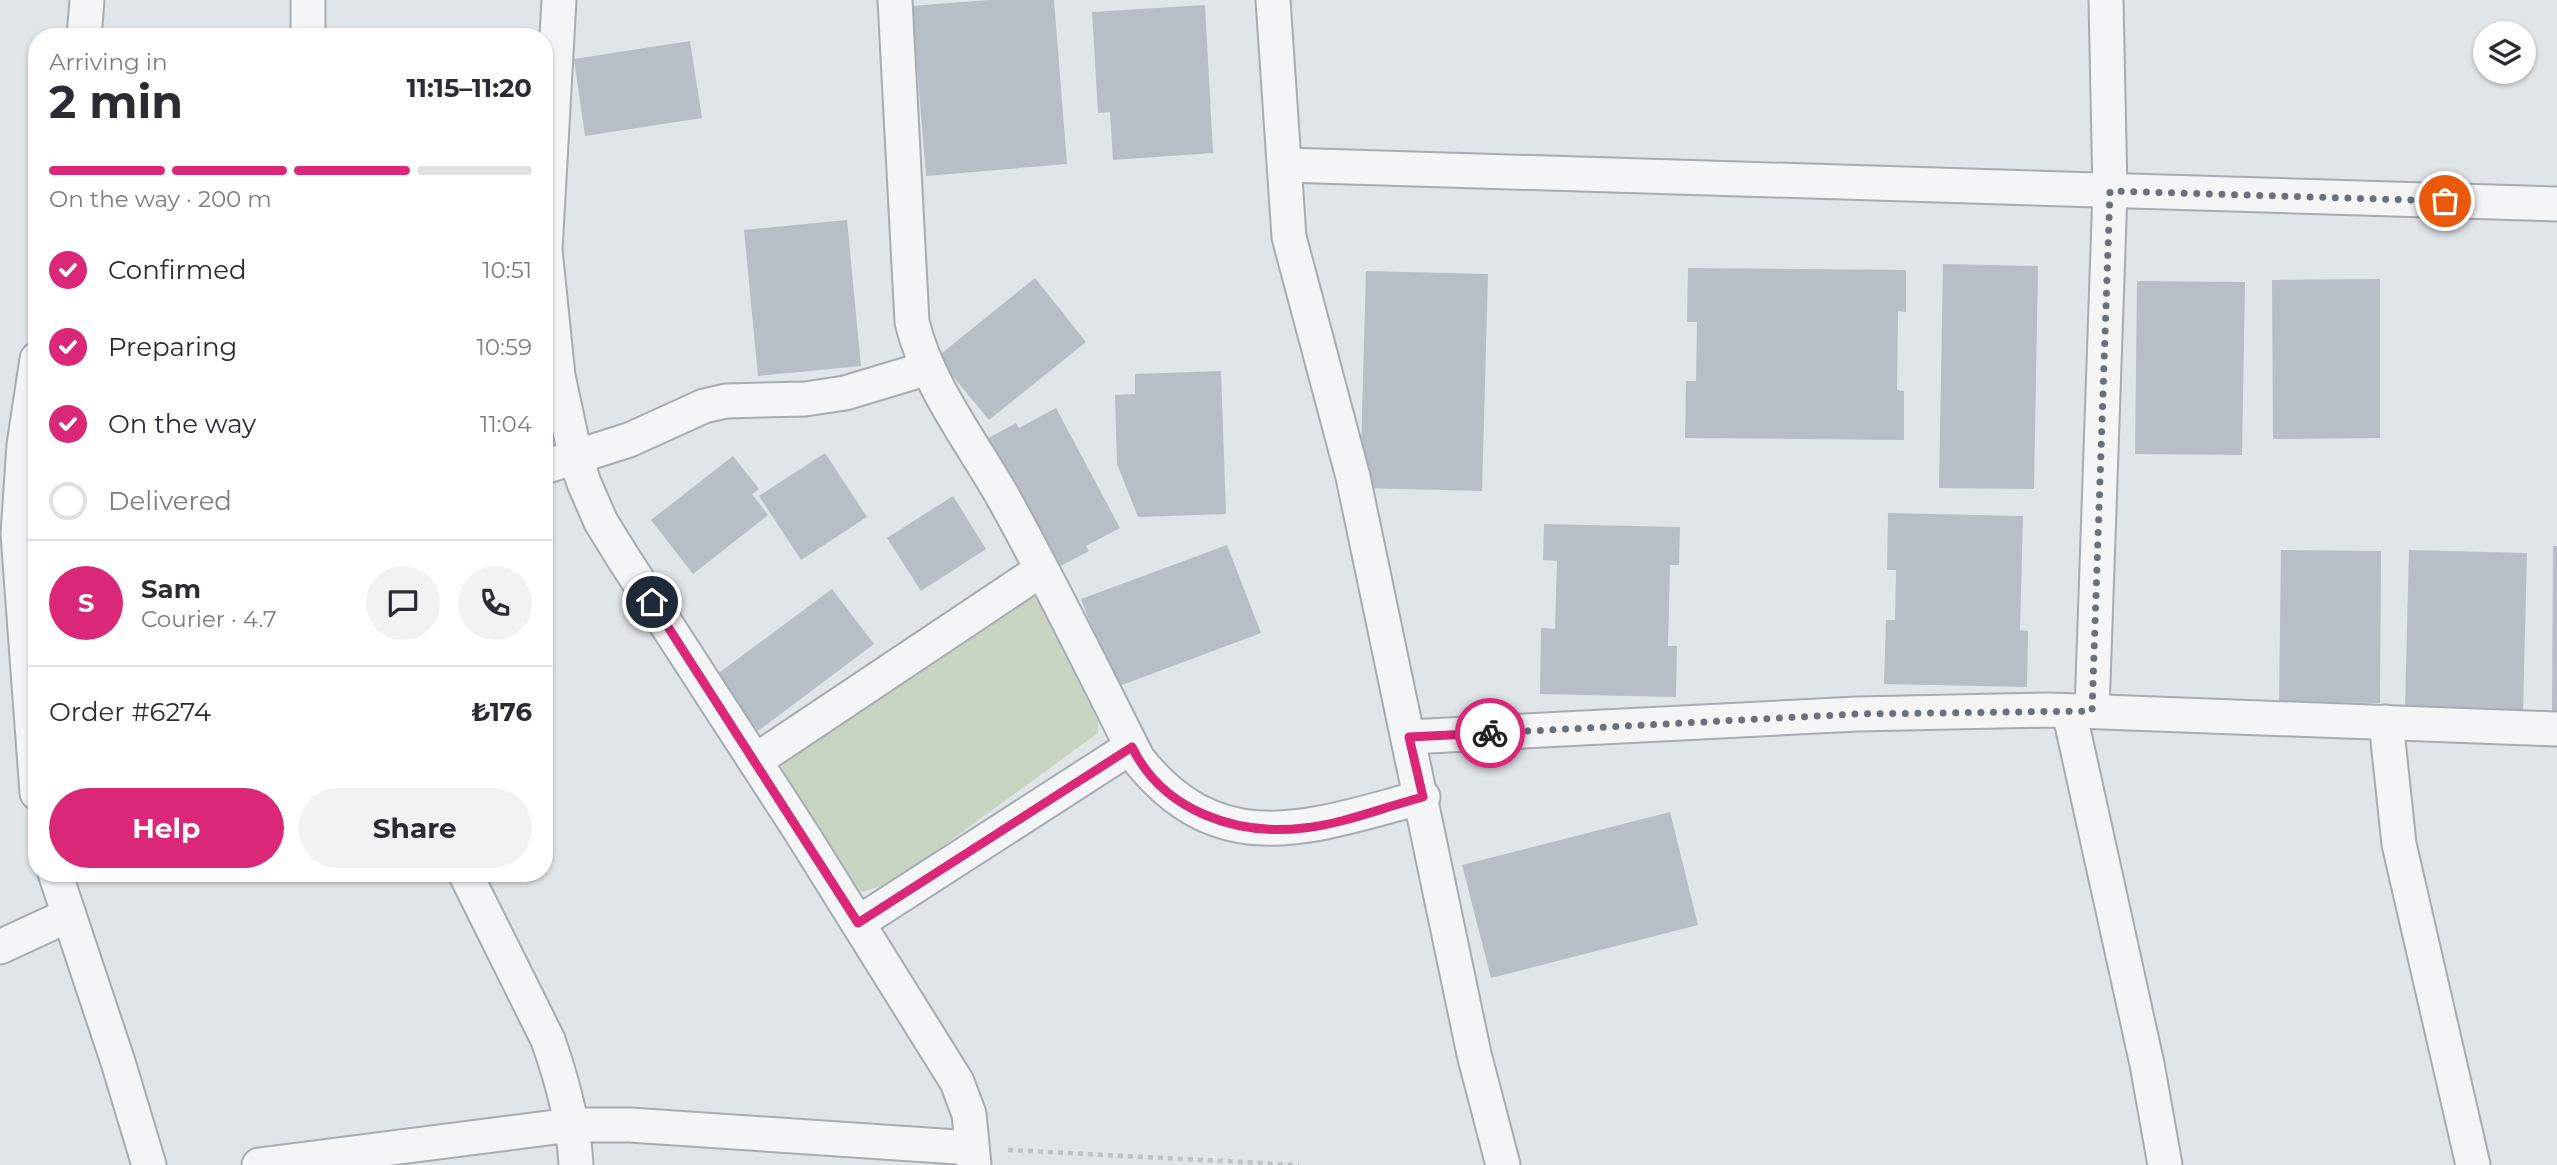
<!DOCTYPE html>
<meta charset="utf-8">
<style>
:root{--surface:#fff;--page:#f2f2f3;--text:#2b2b33;--muted:#7c7c81;--line:#e1e1e2;--accent:#db2777}
body{margin:0;font-family:Montserrat,sans-serif;background:var(--page);color:var(--text);height:100vh;display:flex;flex-direction:column;font-size:26px;white-space:nowrap}
*{box-sizing:border-box;margin:0}
p{font-size:23px;color:var(--muted)}
.icon{flex:none;width:38px;height:38px;fill:none;stroke:currentColor;stroke-width:2;stroke-linecap:round;stroke-linejoin:round}
.map{position:relative;flex:1;overflow:hidden}
.drawer{position:absolute;left:28px;top:28px;width:525px;height:854px;display:flex;flex-direction:column;background:var(--surface);border-radius:28px;box-shadow:0 2px 5px #0004}
.drawer>*{flex:none}
.controls{position:absolute;left:2473px;top:21px;display:grid;gap:14px}
.controls a{display:grid;place-items:center;width:63px;height:63px;border-radius:50%;background:var(--surface);box-shadow:0 2px 5px #0004;font-size:35px}
.pin{position:absolute;display:grid;place-items:center;width:60px;height:60px;color:#fff;margin:-30px;border:4px solid #fff;border-radius:50%;box-shadow:0 2px 7px #0007}
.courier{position:absolute;display:grid;place-items:center;width:70px;height:70px;margin:-35px;border:5px solid #db2777;border-radius:50%;background:#fff;color:#222;box-shadow:0 2px 9px #0007}
.summary em{font-style:normal;font-weight:700}
.summary div{display:flex;flex-direction:column-reverse}
.summary{display:flex;align-items:center;justify-content:space-between;height:119px;padding:0 21px}
h1{font-size:46px;font-weight:700;line-height:52px}
.bar{display:grid;grid-template-columns:repeat(4,1fr);gap:10px 7px;align-content:center;height:84px;padding:0 21px}
.bar i{height:9px;border-radius:5px;background:var(--line)}
.bar .current{background:var(--accent)}
.bar p{grid-column:span 4}
.line{display:flex;align-items:center;gap:18px;padding:0 21px;border-top:2px solid var(--line)}
.line div{flex:1}
.round{display:grid;place-items:center;flex:none;width:74px;height:74px;border-radius:37px;background:var(--page)}
ol{padding:0 21px;list-style:none}
li{display:flex;align-items:center;gap:21px;height:77px}
li p{margin-inline-start:auto}
li .icon{padding:7px;border-radius:50%;background:var(--accent);color:#fff;stroke-width:4}
li:last-child{color:var(--muted)}
li i{width:38px;height:38px;border:4px solid var(--line);border-radius:50%}
.button{display:flex;gap:14px;margin-top:auto;padding:14px 21px}
.button a{flex:1;height:80px;border-radius:42px;background:var(--accent);color:#fff;font-size:28px;font-weight:700;line-height:80px;text-align:center}
.button a+a{background:var(--page);color:var(--text)}
.map>svg:first-child{display:block}
.green{fill:#c8d3c2}
.building{fill:#b8bec6}
.lines{fill:none;stroke-linecap:round;stroke-linejoin:round}
.street-casing{stroke:#a5acb3;stroke-width:37}
.path{stroke:#bec3c7;stroke-width:4.5;stroke-dasharray:5 5;stroke-linecap:butt}
.street{stroke:#f3f5f7;stroke-width:33}
.done{stroke:#69727b;stroke-width:7;stroke-dasharray:0 12.6}
.route{stroke:#db2777;stroke-width:9}
</style>
<div class="map">
<svg width="2557" height="1165" viewBox="0 0 2557 1165">
<rect width="100%" height="100%" fill="#e0e5e9"/>
<polygon class="green" points="1025,594 1033,595 1039,602 1098,721 1098,733 892,883 862,892 853,886 783,774 782,759"/>
<g class="building">
<polygon points="988,0 1054,0 1067,164 926,176 912,6"/>
<polygon points="1205,5 1213,153 1113,160 1110,112 1098,113 1092,12"/>
<polygon points="690,41 702,118 585,136 574,59"/>
<polygon points="847,220 861,366 758,376 744,230"/>
<polygon points="1943,264 2038,266 2034,489 1939,488"/>
<polygon points="1688,268 1906,270 1906,312 1898,311 1897,390 1904,391 1904,440 1685,438 1686,381 1696,381 1697,322 1687,322"/>
<polygon points="1366,271 1488,274 1482,491 1360,488"/>
<polygon points="1035,278 1086,342 989,420 937,357"/>
<polygon points="2380,279 2380,438 2273,439 2272,280"/>
<polygon points="2137,281 2245,282 2242,455 2135,454"/>
<polygon points="1221,371 1226,514 1138,517 1117,464 1115,395 1135,394 1135,374"/>
<polygon points="1056,408 1120,528 1086,546 1089,551 1053,570 983,441 1016,423 1019,428"/>
<polygon points="825,453 867,517 801,560 759,496"/>
<polygon points="733,456 759,489 752,494 768,515 693,574 651,520"/>
<polygon points="953,496 986,549 921,591 887,538"/>
<polygon points="1888,513 2023,516 2020,630 2028,631 2027,687 1884,684 1886,620 1895,620 1896,570 1887,570"/>
<polygon points="1544,524 1680,527 1679,565 1670,565 1668,646 1677,646 1676,697 1540,694 1541,628 1555,629 1557,561 1543,560"/>
<polygon points="1227,545 1261,633 1114,688 1081,599"/>
<polygon points="2553,546 2557,546 2557,714 2552,714"/>
<polygon points="2281,550 2381,551 2380,703 2279,702"/>
<polygon points="2409,550 2527,553 2523,712 2405,709"/>
<polygon points="832,589 874,644 758,731 716,675"/>
<polygon points="1670,812 1698,925 1491,978 1462,865"/>
</g>
<g class="lines">
<defs>
<g id="street">
<polyline points="559,0 545,250 558,376 576,459 584,483 601,522 622,556 801,832 957,1082 969,1114 974,1165"/>
<path d="M 895,0 L 912,322 C 927,384 971,441 1003,497 C 1051,583 1094,672 1138,759 C 1221,864 1313,826 1423,797"/>
<polyline points="1273,0 1289,237 1353,477 1474,1054 1503,1165"/>
<polyline points="84,37 87,0"/>
<polyline points="308,37 308,0"/>
<polyline points="1285,165 2557,204"/>
<polyline points="37,359 24,445 18,534 37,793"/>
<polyline points="544,467 629,440 704,406 726,401 805,399 845,393 928,368"/>
<polyline points="2069,711 2147,1064 2165,1165"/>
<polyline points="2092,711 2110,191 2106,0"/>
<polyline points="2386,722 2399,844 2473,1165"/>
<polyline points="1409,737 1857,714 2050,710 2557,729"/>
<polyline points="755,761 1041,570"/>
<polyline points="55,873 118,1062 149,1165"/>
<path d="M 465,873 L 548,1040 C 562,1080 574,1123 576,1165"/>
<polyline points="858,923 1131,747"/>
<polyline points="0,947 69,915"/>
<polyline points="259,1165 571,1125 630,1125 972,1148"/>
</g>
</defs>
<use href="#street" class="street-casing"/>
<polyline class="path" points="1008,1150 1299,1165"/>
<use href="#street" class="street"/>
</g>
<g class="lines">
<polyline class="done" points="1490,733 1857,714 2092,711 2110,191 2445,201"/>
<path class="route" d="M 652,602 L 858,923 L 1132,747 C 1163,811 1236,836 1304,828 C 1343,824 1384,807 1423,797 L 1409,737 L 1490,733"/>
</g>
</svg>
<div class="controls">
<a><svg class="icon" aria-label="layers" viewBox="0 0 24 24"><path d="M12 4l9 5-9 5-9-5zM3 14l9 5 9-5"/></svg></a>
</div>
<div class="pin" style="left:2445px;top:201px;background:#ea580c"><svg class="icon" aria-label="bag" viewBox="0 0 24 24"><path d="M5 8h14l-1 12H6zM9 8a3 3 0 0 1 6 0"/></svg></div>
<div class="pin" style="left:652px;top:602px;background:#1f2937"><svg class="icon" aria-label="home" viewBox="0 0 24 24"><path d="M3 11l9-7 9 7M6 9v11h12V9"/></svg></div>
<div class="courier" style="left:1490px;top:733px"><svg class="icon" aria-label="bike" viewBox="0 0 24 24"><circle cx="6" cy="16" r="4"/><circle cx="18" cy="16" r="4"/><path d="M6 16l4-8h5l3 8M10 8l3 8H6M13 5h3"/></svg></div>
<section class="drawer">
<div class="summary"><div><h1>2 min</h1><p>Arriving in</p></div><em>11:15–11:20</em></div>
<div class="bar"><i class="current"></i><i class="current"></i><i class="current"></i><i></i><p>On the way · 200 m</p></div>
<ol>
<li><svg class="icon" aria-label="check" viewBox="0 0 24 24"><path d="M5 12l5 5 9-10"/></svg>Confirmed<p>10:51</p></li>
<li><svg class="icon" aria-label="check" viewBox="0 0 24 24"><path d="M5 12l5 5 9-10"/></svg>Preparing<p>10:59</p></li>
<li><svg class="icon" aria-label="check" viewBox="0 0 24 24"><path d="M5 12l5 5 9-10"/></svg>On the way<p>11:04</p></li>
<li><i></i>Delivered</li>
</ol>
<div class="line" style="height:126px"><b class="round" style="background:var(--accent);color:#fff">S</b><div><b>Sam</b><p>Courier · 4.7</p></div><a class="round"><svg class="icon" aria-label="chat" viewBox="0 0 24 24"><path d="M4 5h16v11H9l-5 4z"/></svg></a><a class="round"><svg class="icon" aria-label="phone" viewBox="0 0 24 24"><path d="M5 4h4l2 5-3 2q2 4 5 5l2-3 5 2v4C11 20 4 13 5 4z"/></svg></a></div>
<div class="line" style="height:91px"><div>Order #6274</div><b>₺176</b></div>
<div class="button"><a>Help</a><a>Share</a></div>
</section>
</div>
